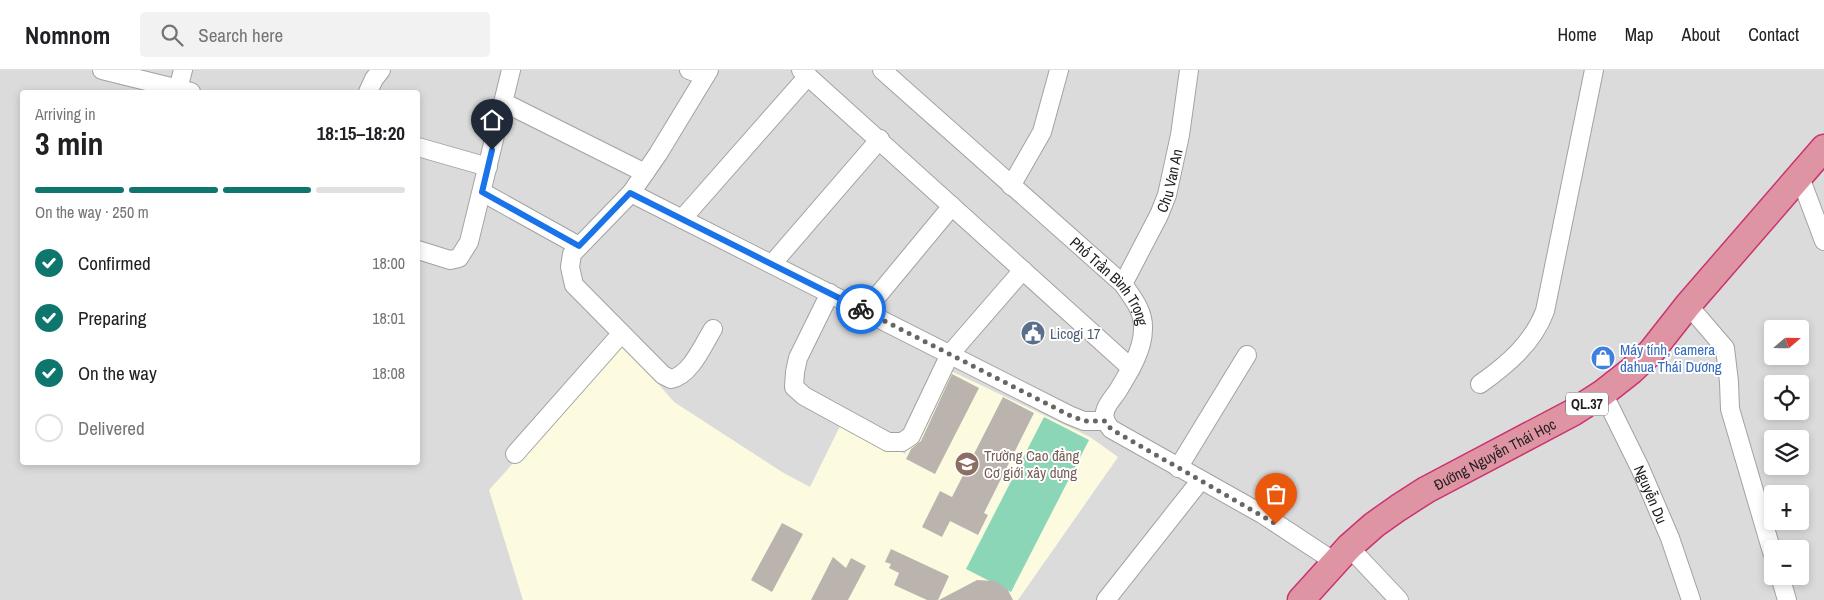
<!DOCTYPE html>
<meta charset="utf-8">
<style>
:root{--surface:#fff;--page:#f2f2f2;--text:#202124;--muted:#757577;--line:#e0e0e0;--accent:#0f766e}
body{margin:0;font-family:"Archivo Narrow",sans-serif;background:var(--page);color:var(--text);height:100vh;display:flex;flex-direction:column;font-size:19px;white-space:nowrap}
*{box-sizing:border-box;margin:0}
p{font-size:16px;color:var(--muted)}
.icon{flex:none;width:28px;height:28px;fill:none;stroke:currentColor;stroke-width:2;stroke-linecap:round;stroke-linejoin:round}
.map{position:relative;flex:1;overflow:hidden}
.details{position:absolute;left:20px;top:20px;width:400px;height:375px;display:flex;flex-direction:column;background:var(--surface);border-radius:5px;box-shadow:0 2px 8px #0003}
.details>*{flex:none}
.needle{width:32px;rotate:70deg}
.tools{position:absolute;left:1764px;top:250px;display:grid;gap:10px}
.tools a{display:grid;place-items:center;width:45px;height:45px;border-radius:5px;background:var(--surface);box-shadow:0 2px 8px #0003;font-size:25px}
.pin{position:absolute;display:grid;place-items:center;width:42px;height:42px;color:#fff;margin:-51px -21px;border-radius:50% 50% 50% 0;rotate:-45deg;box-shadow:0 0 5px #0007}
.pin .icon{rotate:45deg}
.courier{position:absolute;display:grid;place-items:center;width:50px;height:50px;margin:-25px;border:4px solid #1a73e8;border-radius:50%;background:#fff;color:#222;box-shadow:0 1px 6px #0007}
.headline em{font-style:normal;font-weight:800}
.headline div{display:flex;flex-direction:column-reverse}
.headline{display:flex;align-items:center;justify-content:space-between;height:85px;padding:0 15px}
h1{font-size:32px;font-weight:800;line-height:38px}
.bar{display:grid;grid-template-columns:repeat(4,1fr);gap:8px 5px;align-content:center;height:60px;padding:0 15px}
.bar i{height:6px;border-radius:4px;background:var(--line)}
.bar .current{background:var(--accent)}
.bar p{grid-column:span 4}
ol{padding:0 15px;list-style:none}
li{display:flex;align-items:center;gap:15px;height:55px}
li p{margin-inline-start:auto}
li .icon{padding:5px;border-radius:50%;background:var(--accent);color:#fff;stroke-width:4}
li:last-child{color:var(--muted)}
li i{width:28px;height:28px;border:2px solid var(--line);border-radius:50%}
header{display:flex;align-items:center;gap:30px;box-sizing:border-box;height:70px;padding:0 25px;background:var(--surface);border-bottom:1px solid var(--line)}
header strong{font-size:24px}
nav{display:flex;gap:28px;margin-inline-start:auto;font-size:18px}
.search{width:350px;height:45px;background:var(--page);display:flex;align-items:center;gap:12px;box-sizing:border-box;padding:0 18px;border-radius:5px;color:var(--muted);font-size:19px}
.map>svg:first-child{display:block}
.residential{fill:#dcdbdb;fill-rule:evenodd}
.education{fill:#fcfbe0}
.pitch{fill:#8ad6b6}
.building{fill:#bbb4ae}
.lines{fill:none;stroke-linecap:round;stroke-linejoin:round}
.minor-casing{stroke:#a2a2a2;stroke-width:20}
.highway-casing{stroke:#ca346d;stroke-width:29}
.minor{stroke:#fff;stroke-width:18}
.highway{stroke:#df94a4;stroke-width:26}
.done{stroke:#676664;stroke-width:5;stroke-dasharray:0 9}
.route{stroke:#1a73e8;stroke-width:6}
.labels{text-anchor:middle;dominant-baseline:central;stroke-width:4;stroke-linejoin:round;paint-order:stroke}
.shield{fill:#fff;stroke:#626262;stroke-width:1}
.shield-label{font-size:14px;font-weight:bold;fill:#1e1e1e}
.street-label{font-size:15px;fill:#1e1e1e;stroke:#fff}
.service-label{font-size:15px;fill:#4e5e75;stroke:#fff;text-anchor:start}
.shop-label{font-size:15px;fill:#366cbe;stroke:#fff;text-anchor:start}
.education-label{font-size:15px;fill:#785e54;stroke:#fff;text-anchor:start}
</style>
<header>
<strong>Nomnom</strong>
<div class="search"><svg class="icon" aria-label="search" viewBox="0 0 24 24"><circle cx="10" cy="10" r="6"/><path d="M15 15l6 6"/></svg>Search here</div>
<nav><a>Home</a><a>Map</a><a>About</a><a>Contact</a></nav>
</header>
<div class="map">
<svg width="1824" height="530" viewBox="0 0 1824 530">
<rect width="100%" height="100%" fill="#eeebe5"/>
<path class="residential" d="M 0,0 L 1824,0 L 1824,530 L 0,530 ZM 22,22 L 418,22 L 418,392 L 22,392 ZM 1772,259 L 1800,259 L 1800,286 L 1772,286 ZM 1772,314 L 1800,314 L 1800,341 L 1772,341 ZM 1772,369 L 1800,369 L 1800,396 L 1772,396 ZM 1772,424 L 1800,424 L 1800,451 L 1772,451 ZM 1772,479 L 1800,479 L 1800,506 L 1772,506 Z"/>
<polygon class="education" points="622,272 674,332 782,402 810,417 843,350 905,384 949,300 1090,367 1118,387 1018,530 523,530 489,420"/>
<polygon class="pitch" points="1044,347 1089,370 1011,522 966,499"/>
<g class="building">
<polygon points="952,304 979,318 935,404 906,389 911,379 921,371"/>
<polygon points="1003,327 1034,343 984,443 988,445 978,465 950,451 942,467 922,457 940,421 952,427"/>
<polygon points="782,453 803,464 772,522 751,510"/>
<polygon points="891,479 949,506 938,530 927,530 894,515 899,503 889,498 891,494 885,492"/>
<polygon points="833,487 846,498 851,488 866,496 848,530 811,530"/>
<polygon points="977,510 995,511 1008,520 1013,530 939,530"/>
</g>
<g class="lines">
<defs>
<g id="minor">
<polyline points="102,0 191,22"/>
<polyline points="689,0 705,6"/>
<path d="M 709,0 L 658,84 L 631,123 L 572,184 L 570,197 L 574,215 L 663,305 L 671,309 C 691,305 703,275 713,259"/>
<polyline points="801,0 1131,298"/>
<path id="s1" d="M 882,0 L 1123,214 C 1132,227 1144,241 1143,259 C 1143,281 1128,304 1117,322 C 1113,328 1106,335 1105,342 C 1103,348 1107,354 1111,359 L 1262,444 L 1335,492"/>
<polyline points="178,19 183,0"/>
<polyline points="368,22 374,9 381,0"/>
<polyline points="503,32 645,103"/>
<polyline points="418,77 488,97"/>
<polyline points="1800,107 1824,171"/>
<polyline points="1011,116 1042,62 1059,0"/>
<polyline points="482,122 579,176"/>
<polyline points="631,123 1069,345 1084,351 1105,351"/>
<polyline points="682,149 808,6"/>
<polyline points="418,180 450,190 459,188 469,172 511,0"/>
<polyline points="772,194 880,69"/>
<path id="s2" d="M 1123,214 L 1159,145 L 1167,125 L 1180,65 L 1189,0"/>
<polyline points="830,223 798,288 795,302 794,317 804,326 888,372 902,372 911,366 950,284 1023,200"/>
<polyline points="1688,235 1725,278 1729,312 1730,339 1772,482"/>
<polyline points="865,241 952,136"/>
<path d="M 1480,314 C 1507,295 1533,273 1545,241 L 1594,0"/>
<path id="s3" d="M 1603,323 L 1640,398 L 1670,468 L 1691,530"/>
<polyline points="515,384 621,264"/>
<polyline points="1178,398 1247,285"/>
<polyline points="1349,477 1399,530"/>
<polyline points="1780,506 1787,530"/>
<polyline points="1106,530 1200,411"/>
</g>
<g id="highway">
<path id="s4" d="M 1301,530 L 1349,477 L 1374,455 L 1398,438 L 1426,420 L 1572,343 L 1603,323 L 1631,301 L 1651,282 L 1688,235 L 1824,78"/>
</g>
</defs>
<use href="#minor" class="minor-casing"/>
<use href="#highway" class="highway-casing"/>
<use href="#minor" class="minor"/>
<use href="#highway" class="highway"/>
</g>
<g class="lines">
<polyline class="done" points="861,239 1069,345 1084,351 1105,351 1111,359 1276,454"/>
<polyline class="route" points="492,80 482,122 579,176 630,123 861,239"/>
</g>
<defs>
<symbol id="civic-disc" viewBox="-11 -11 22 22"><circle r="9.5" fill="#5c6f8a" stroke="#fff"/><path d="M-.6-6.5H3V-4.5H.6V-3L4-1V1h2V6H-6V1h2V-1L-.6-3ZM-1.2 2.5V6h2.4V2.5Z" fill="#fff"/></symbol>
<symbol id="shop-disc" viewBox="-11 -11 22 22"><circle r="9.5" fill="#3f7fe0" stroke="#fff"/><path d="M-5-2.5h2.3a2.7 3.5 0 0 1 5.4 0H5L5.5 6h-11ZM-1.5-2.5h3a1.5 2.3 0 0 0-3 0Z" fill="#fff"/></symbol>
<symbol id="university-disc" viewBox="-11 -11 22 22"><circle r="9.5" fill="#8d6e63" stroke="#fff"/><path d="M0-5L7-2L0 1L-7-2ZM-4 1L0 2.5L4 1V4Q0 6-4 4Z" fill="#fff"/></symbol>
</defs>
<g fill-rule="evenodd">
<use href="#civic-disc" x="1019" y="249" width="28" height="28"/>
<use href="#shop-disc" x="1589" y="274" width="28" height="28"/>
<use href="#university-disc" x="953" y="380" width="28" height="28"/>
</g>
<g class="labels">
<rect class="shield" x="1566" y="322.5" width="42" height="23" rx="4"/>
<g class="shield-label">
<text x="1587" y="334">QL.37</text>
</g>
<g class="street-label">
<text stroke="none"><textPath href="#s2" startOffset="114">Chu Van An</textPath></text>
<text stroke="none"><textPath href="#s1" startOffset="312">Phố Trần Bình Trọng</textPath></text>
<text stroke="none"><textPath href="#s4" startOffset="245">Đường Nguyễn Thái Học</textPath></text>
<text stroke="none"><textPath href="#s3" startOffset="112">Nguyễn Du</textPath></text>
</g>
<g class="service-label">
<text x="1050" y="263">Licogi 17</text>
</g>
<g class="shop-label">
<text x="1620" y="279">Máy tính, camera<tspan x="1620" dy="17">dahua Thái Dương</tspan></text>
</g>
<g class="education-label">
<text x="984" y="385">Trường Cao đẳng<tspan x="984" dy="17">Cơ giới xây dựng</tspan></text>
</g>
</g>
</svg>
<div class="tools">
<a><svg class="needle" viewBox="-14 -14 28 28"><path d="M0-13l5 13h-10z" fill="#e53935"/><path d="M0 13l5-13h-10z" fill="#757577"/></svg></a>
<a><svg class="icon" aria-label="locate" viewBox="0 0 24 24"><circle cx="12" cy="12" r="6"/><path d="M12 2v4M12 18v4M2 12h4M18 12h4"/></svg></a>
<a><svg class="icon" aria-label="layers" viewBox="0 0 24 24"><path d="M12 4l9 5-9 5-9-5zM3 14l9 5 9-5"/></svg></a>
<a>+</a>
<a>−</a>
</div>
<div class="pin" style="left:1276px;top:454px;background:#ea580c"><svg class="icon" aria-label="bag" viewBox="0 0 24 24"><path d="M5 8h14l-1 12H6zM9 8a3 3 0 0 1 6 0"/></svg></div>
<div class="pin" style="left:492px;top:80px;background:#1f2937"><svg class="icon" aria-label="home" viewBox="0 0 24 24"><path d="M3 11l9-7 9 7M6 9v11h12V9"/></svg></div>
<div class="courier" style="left:861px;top:239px"><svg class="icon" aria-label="bike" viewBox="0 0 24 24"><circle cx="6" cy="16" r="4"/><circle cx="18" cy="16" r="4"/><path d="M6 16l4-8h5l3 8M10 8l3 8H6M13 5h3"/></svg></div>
<section class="details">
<div class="headline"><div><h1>3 min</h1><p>Arriving in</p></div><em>18:15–18:20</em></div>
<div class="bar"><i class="current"></i><i class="current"></i><i class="current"></i><i></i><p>On the way · 250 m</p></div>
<ol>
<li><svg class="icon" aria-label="check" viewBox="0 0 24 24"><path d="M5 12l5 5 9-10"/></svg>Confirmed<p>18:00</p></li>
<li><svg class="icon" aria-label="check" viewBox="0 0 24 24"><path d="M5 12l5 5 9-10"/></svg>Preparing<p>18:01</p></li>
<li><svg class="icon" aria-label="check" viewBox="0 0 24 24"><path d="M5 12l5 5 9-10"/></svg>On the way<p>18:08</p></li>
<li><i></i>Delivered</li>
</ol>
</section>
</div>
